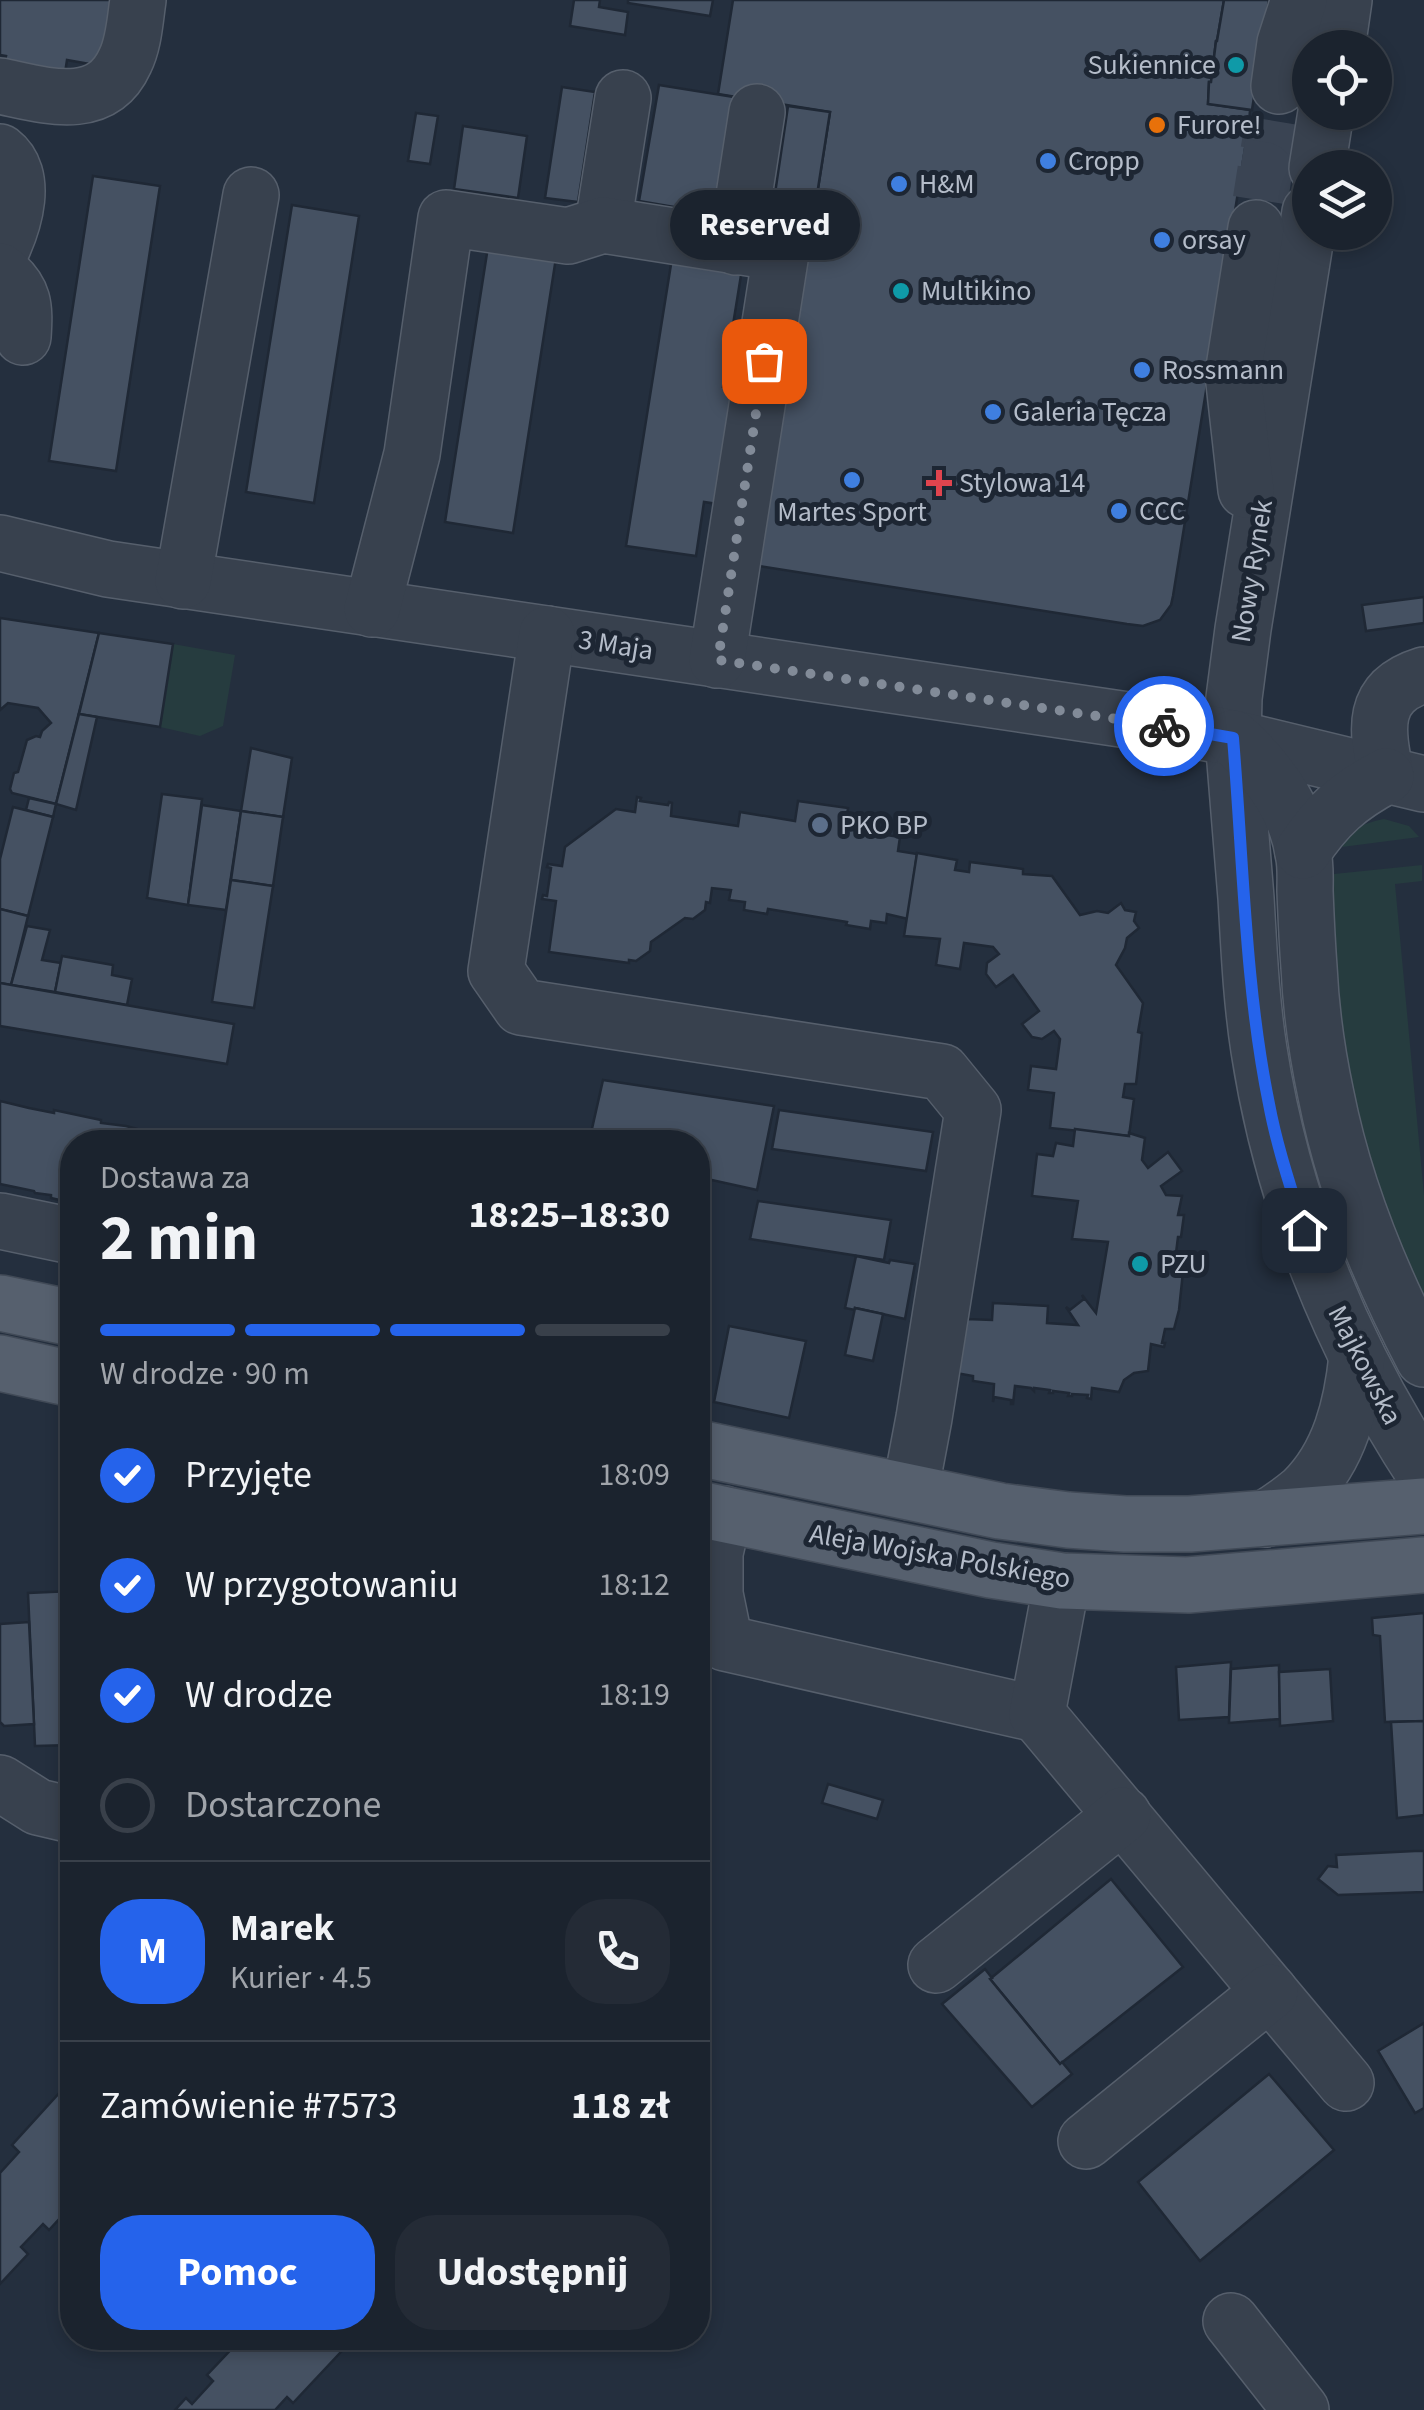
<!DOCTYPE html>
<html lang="pl">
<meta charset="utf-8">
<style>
:root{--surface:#1b232e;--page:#242b36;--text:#f1f3f6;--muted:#a0a4aa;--line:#39404a;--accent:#2563eb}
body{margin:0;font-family:"Source Sans 3",sans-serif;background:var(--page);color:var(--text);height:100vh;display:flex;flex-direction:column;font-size:38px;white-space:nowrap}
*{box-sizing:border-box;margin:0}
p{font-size:32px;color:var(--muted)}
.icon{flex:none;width:55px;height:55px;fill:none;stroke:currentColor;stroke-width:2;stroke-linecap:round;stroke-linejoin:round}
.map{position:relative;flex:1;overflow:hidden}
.panel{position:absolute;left:60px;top:1130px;width:650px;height:1220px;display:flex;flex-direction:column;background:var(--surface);border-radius:40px;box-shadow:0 5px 15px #0003,0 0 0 2px var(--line)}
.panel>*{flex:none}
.buttons{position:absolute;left:1292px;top:30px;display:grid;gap:20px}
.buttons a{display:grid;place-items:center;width:100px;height:100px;border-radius:50%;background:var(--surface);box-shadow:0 5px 15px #0003,0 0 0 2px var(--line);font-size:50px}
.pin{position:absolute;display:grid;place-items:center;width:85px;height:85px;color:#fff;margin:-42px;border-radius:20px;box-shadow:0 5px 15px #0006}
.courier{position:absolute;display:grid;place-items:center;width:100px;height:100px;margin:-50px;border:8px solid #2563eb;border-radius:50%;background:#fff;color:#222;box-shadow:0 2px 12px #0007}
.bubble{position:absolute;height:70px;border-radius:35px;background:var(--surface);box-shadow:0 5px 15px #0003,0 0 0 2px var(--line);font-size:32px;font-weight:700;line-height:70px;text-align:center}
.head em{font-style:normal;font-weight:700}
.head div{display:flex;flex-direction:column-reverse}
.head{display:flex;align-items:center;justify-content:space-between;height:170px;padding:0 40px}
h1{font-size:65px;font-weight:700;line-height:75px}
.bar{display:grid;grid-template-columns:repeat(4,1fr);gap:15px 10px;align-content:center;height:120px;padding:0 40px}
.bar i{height:12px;border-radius:8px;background:var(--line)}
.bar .selected{background:var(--accent)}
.bar p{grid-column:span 4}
.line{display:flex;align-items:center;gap:25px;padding:0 40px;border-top:2px solid var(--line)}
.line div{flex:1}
.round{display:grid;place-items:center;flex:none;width:105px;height:105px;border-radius:40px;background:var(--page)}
ol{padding:0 40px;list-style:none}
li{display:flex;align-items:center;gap:30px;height:110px}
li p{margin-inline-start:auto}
li .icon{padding:10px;border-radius:50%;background:var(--accent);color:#fff;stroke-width:4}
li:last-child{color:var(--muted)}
li i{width:55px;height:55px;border:5px solid var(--line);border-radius:50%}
.cta{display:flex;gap:20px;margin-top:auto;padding:20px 40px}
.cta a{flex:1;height:115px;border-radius:40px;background:var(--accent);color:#fff;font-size:40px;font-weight:700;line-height:115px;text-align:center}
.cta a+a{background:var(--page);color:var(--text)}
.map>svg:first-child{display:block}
.green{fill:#263c3f}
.building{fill:#455162;stroke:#1f2835;stroke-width:2.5}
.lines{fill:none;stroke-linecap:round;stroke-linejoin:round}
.minor-tunnel{stroke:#3a4453;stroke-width:55;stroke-dasharray:55 28;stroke-linecap:butt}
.minor-casing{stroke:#565f6c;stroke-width:58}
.major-casing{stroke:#414a57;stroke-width:58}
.minor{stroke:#38414e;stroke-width:55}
.major{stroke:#56606e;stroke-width:55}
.done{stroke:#828b98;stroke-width:10;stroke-dasharray:0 18}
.route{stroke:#2563eb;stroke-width:12}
.culture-dot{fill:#0f9aa8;stroke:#1d2633;stroke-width:4}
.food-dot{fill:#e8710a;stroke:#1d2633;stroke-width:4}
.shop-dot{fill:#3f7fe0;stroke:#1d2633;stroke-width:4}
.health-dot{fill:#e0444e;stroke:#1d2633;stroke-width:4}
.service-dot{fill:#5c6f8a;stroke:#1d2633;stroke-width:4}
.labels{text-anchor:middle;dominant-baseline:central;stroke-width:10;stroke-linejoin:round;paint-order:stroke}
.poi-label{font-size:28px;fill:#b4bcc9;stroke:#1d2633;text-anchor:start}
.street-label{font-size:28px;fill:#b4bcc9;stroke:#1d2633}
</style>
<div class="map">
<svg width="1424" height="2410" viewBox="0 0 1424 2410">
<rect width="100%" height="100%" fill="#242f3e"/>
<g class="green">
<polygon points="173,644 235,655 223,726 200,736 160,727"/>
<path d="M 1384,819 L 1409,826 L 1419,837 L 1342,847 C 1351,828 1364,823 1384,819 Z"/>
<polygon points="1422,865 1422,881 1395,884 1424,1195 1424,1306 1380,1203 1342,1060 1331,889 1334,874"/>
</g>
<g class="building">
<polygon points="0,0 116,0 112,68 67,60 63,86 2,75 6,56 0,55"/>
<polygon points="574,0 600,0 599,7 628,12 625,35 570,26"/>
<polygon points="628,0 713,0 710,16 628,3"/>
<polygon points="733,0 1224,0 1217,41 1216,41 1211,82 1209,82 1208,104 1250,110 1249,124 1173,596 1171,605 1160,620 1143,626 1127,624 759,566 830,112 718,94"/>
<polygon points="1224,0 1269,0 1252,110 1208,104 1209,82 1211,82 1216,41 1217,41"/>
<polygon points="659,85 740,98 721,215 639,201"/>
<polygon points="562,87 595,92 578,202 545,198"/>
<polygon points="788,106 830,112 811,233 770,227"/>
<polygon points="416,113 438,116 430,164 408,161"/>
<polygon points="463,126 527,136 518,198 454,189"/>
<polygon points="93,176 160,186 116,471 49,461"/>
<polygon points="292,205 359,216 314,503 246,492"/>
<polygon points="490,234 558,245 513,533 445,522"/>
<polygon points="672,258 742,269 723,387 737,389 718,504 704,502 696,556 626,546"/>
<polygon points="1424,597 1424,623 1366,631 1362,605"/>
<polygon points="0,618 99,633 56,804 12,793 10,789 14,773 18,772 27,740 36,736 40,737 42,731 51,723 38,708 8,703 0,710"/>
<polygon points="99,633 173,644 160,727 79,714"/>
<polygon points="79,714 97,717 76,810 56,804"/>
<polygon points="251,748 292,758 283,817 241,811"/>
<polygon points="162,794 202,799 188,905 147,898"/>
<polygon points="637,797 641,798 640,801 668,805 669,802 672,803 671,816 738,826 740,812 795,821 798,801 848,808 845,829 900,837 898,851 917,854 908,919 887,914 886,923 871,921 870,929 846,925 847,922 768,909 767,914 744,910 745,902 729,900 731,890 712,888 710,903 706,902 705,910 693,919 685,918 651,942 650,951 636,961 629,960 629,963 549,952 556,901 542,899 543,895 547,896 551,868 547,867 548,864 562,866 565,847 616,809 635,812"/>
<polygon points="29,798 56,804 53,817 26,810"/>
<polygon points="202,805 241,811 226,910 188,905"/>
<polygon points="13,807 53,817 28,916 0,909 0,859"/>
<polygon points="241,811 283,817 273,886 231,880"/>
<polygon points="917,853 957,860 955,870 969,872 970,862 1023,869 1023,874 1052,876 1080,915 1097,911 1108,913 1121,903 1125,910 1136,912 1134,921 1139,928 1127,938 1125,948 1116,965 1143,1003 1138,1032 1142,1033 1136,1084 1125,1084 1123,1097 1134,1099 1129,1136 1050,1128 1054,1093 1028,1090 1031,1066 1056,1069 1060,1039 1054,1031 1042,1039 1032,1037 1022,1024 1039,1011 1013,975 996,987 986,974 987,963 999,954 993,947 964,943 960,969 936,965 940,939 904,936"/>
<polygon points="231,880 273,886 254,1008 212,1002"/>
<polygon points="0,909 28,916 11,985 0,983"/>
<polygon points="27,926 50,930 42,960 61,963 55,992 11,985"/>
<polygon points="62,956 113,965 112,975 132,979 127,1005 55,992"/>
<polygon points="0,983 234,1024 227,1064 0,1026"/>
<polygon points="603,1080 774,1106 757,1190 698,1177 698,1142 589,1142"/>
<polygon points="0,1101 29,1108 54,1113 54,1110 101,1120 101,1123 126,1126 152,1133 152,1130 200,1139 201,1142 72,1142 72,1203 51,1198 51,1195 35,1193 34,1191 0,1184"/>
<polygon points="779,1110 933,1132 926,1171 772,1149"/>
<polygon points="1075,1129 1129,1136 1129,1133 1145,1138 1142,1160 1148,1168 1168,1152 1182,1171 1161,1186 1166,1195 1182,1196 1178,1215 1184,1215 1181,1237 1178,1237 1176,1253 1178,1253 1178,1257 1176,1257 1174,1272 1183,1272 1179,1310 1174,1329 1165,1329 1162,1343 1165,1343 1164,1347 1151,1344 1148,1371 1134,1373 1124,1380 1119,1392 1092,1388 1091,1399 1087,1398 1088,1395 1072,1394 1072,1396 1068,1396 1069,1393 1053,1391 1053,1393 1049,1393 1050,1390 1034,1388 1034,1391 1031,1388 1015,1386 1013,1404 1011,1404 1011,1400 994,1397 993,1402 994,1384 973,1381 973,1376 956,1373 966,1319 992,1320 993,1303 1048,1306 1047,1323 1078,1325 1066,1307 1070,1310 1084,1299 1082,1295 1096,1313 1108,1242 1072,1239 1078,1201 1032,1196 1037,1154 1053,1156 1056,1143 1073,1146"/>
<polygon points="758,1201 891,1220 884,1260 750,1239"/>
<polygon points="856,1256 889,1263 890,1260 915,1264 905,1319 860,1309 855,1308 855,1310 845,1308"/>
<polygon points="855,1308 883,1314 873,1361 845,1355"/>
<polygon points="729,1326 806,1341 789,1418 714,1402"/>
<polygon points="72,1591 72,1745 35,1746 28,1593"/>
<polygon points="1424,1613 1424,1721 1385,1722 1380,1636 1373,1635 1372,1618"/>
<polygon points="29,1622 34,1724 4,1726 0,1722 0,1624"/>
<polygon points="1231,1662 1229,1717 1179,1720 1176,1667"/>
<polygon points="1279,1665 1280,1719 1229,1723 1231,1669"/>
<polygon points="1330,1669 1333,1721 1280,1726 1279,1672"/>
<polygon points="1424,1721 1424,1815 1397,1818 1391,1722"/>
<polygon points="828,1784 883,1800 877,1819 822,1803"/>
<polygon points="1415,1851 1424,1851 1424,1892 1338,1895 1318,1879 1328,1866 1337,1867 1336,1855"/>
<polygon points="1111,1879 1183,1967 1060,2064 990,1979"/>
<polygon points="985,1969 992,1978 990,1979 1060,2064 1062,2062 1072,2074 1032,2107 942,2004"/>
<polygon points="1424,2023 1424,2108 1415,2113 1378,2051"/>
<polygon points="1269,2074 1334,2150 1200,2261 1138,2182"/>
<polygon points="72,2079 72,2205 49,2230 43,2224 21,2247 28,2254 0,2284 0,2173 19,2152 12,2145"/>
<polygon points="242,2338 354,2338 293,2403 287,2397 275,2410 175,2410 186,2398 192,2404 213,2381 207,2375"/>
</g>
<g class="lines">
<g class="minor-tunnel">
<polyline points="1244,147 1268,151 1279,86"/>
<polyline points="1241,166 1265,170 1256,228"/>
</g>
<defs>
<g id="minor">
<polyline points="1337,48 1344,0"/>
<path d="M 0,86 C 44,95 101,114 125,61 C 134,43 135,20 138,0"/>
<polyline points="1279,86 1285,43 1299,0"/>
<path d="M 0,152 C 30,175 14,224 0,253"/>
<polyline points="1317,168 1326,112"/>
<path d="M 1310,212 L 1243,629 L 1234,698 L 1233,738 C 1237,791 1242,844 1246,898 C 1249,948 1251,999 1259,1050 C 1282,1200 1341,1346 1424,1473"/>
<polyline points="603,225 623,98"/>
<polyline points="736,247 757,112"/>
<path d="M 0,271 C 25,291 25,306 23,337"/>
<polyline points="1246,490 1233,374 1256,228"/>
<polyline points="0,543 108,569 1175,727 1233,738 1424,784"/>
<polyline points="183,581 251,195"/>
<polyline points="372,609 412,454 446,218 568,236 603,225 781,253 717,660"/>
<polyline points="547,634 496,971 521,1007 942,1072 973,1110 924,1418 910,1492"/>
<path d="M 1233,738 C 1267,769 1296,806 1303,853 C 1306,865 1305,878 1305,891 C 1306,916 1307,941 1309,967 C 1311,1010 1317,1053 1326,1095 C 1344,1187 1381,1277 1424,1359"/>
<path d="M 1386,776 C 1377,730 1369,692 1424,675"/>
<path d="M 1303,851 C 1327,815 1348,796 1386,776"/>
<polyline points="0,1221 72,1236"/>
<polyline points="724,1514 715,1553 715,1594 725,1643 1037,1714"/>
<path d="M 1265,1519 C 1278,1511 1291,1502 1303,1492 C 1340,1456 1352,1405 1357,1356"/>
<polyline points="1062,1581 1037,1714 1346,2083"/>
<polyline points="0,1783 38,1807 72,1815"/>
<polyline points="936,1965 1123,1815"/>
<polyline points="1086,2141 1270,1992"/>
<polyline points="1231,2321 1301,2410"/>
</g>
<g id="major">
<polyline points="0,1303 72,1318"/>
<polyline points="0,1363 72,1379"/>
<polyline points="698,1448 1000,1511 1068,1520 1125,1524 1190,1524 1424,1506"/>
<polyline points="698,1509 991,1570 1062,1581 1188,1585 1424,1565"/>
</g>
</defs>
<use href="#minor" class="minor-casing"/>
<use href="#major" class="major-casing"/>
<use href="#minor" class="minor"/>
<use href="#major" class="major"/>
</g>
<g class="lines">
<polyline class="done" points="764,361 718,660 1164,726"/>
<path class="route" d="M 1164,726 L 1233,738 C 1243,858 1245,987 1269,1104 C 1277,1147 1291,1188 1304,1230"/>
</g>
<g class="culture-dot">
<circle cx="1236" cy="65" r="10"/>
<circle cx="901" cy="291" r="10"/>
<circle cx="1140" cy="1264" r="10"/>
</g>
<circle class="food-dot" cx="1157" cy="125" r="10"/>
<g class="shop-dot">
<circle cx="1048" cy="161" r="10"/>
<circle cx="899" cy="184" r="10"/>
<circle cx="1162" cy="240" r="10"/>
<circle cx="1142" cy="370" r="10"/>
<circle cx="993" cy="412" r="10"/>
<circle cx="852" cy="480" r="10"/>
<circle cx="1119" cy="511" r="10"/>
</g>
<path class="health-dot" d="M934 468h10v10h10v10h-10v10h-10v-10h-10v-10h10z"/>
<circle class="service-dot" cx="820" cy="825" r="10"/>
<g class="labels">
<g class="poi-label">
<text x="1216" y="65" text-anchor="end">Sukiennice</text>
<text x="1177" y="125">Furore!</text>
<text x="1068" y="161">Cropp</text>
<text x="919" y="184">H&amp;M</text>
<text x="1182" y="240">orsay</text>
<text x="921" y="291">Multikino</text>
<text x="1162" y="370">Rossmann</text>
<text x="1013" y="412">Galeria Tęcza</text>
<text x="959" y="483">Stylowa 14</text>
<text x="1139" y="511">CCC</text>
<text x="852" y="512" text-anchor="middle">Martes Sport</text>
<text x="840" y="825">PKO BP</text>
<text x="1160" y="1264">PZU</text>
</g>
<g class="street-label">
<text transform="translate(1252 571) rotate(-81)">Nowy Rynek</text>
<text transform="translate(616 645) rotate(9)">3 Maja</text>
<text transform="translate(1365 1365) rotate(63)">Majkowska</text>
<text transform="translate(940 1556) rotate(10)">Aleja Wojska Polskiego</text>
</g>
</g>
</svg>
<div class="buttons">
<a><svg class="icon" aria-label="locate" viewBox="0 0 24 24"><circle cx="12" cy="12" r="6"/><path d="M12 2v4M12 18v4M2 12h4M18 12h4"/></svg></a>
<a><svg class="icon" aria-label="layers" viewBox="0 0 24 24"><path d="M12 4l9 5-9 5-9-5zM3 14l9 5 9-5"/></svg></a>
</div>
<div class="pin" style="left:764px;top:361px;background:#ea580c"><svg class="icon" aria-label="bag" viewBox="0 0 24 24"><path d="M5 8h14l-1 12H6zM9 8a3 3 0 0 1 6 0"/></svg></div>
<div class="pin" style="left:1304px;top:1230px;background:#1f2937"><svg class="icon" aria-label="home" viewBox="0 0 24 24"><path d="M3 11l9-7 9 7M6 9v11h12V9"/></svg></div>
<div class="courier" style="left:1164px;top:726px"><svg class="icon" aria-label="bike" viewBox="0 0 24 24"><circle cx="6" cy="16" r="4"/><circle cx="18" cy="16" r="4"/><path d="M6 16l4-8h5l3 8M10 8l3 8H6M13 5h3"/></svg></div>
<div class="bubble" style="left:670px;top:190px;width:190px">Reserved</div>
<section class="panel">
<div class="head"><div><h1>2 min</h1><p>Dostawa za</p></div><em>18:25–18:30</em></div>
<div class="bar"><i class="selected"></i><i class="selected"></i><i class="selected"></i><i></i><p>W drodze · 90 m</p></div>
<ol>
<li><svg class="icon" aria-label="check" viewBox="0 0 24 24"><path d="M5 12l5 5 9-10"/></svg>Przyjęte<p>18:09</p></li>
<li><svg class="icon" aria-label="check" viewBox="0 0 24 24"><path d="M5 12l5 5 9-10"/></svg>W przygotowaniu<p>18:12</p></li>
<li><svg class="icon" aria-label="check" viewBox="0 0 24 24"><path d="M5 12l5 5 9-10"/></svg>W drodze<p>18:19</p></li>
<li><i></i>Dostarczone</li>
</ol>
<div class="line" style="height:180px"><b class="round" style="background:var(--accent);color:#fff">M</b><div><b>Marek</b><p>Kurier · 4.5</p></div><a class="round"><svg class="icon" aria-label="phone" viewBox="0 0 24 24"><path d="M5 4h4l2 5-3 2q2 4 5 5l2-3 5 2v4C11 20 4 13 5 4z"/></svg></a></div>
<div class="line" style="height:130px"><div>Zamówienie #7573</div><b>118 zł</b></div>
<div class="cta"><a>Pomoc</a><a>Udostępnij</a></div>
</section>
</div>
